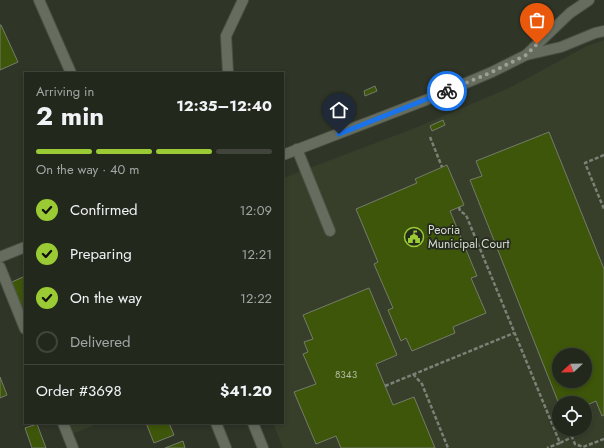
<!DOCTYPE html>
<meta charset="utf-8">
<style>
:root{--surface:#23281d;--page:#2b3026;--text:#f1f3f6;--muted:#a3a6a4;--line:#40443b;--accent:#9acb34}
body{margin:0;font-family:Jost,sans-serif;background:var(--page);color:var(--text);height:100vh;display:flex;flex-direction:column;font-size:15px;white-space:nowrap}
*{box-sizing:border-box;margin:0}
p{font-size:13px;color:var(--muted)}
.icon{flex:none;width:22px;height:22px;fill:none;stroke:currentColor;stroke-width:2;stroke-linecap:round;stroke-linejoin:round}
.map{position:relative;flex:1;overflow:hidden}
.panel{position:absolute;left:24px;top:72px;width:260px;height:352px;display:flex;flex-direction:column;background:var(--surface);border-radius:0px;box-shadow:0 2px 6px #0003,0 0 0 1px var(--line)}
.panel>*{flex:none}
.needle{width:26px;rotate:248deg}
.buttons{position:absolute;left:552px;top:348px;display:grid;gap:8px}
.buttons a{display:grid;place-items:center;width:40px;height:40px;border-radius:50%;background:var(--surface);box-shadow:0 2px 6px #0003,0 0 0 1px var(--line);font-size:20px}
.pin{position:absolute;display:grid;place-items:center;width:34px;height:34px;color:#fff;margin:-41px -17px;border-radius:50% 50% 50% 0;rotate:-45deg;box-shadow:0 0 4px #0007}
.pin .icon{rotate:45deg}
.courier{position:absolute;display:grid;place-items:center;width:40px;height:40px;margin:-20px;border:3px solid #1a73e8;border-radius:50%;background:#fff;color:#222;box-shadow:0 1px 5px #0007}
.head em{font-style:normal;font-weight:700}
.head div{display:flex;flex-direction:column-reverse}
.head{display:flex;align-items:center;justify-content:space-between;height:68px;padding:0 12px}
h1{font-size:26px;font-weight:700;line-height:30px}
.bar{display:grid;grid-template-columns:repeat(4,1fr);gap:6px 4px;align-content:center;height:48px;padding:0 12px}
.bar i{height:5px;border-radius:3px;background:var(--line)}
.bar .selected{background:var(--accent)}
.bar p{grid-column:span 4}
.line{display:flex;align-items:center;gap:10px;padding:0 12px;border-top:1px solid var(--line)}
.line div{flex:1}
ol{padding:0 12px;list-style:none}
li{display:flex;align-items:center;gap:12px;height:44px}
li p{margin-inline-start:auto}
li .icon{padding:4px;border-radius:50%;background:var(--accent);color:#111;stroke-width:4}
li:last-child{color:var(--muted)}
li i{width:22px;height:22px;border:2px solid var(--line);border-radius:50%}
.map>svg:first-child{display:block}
.built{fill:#373f2b;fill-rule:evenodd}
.building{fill:#3e560a;stroke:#757b6c;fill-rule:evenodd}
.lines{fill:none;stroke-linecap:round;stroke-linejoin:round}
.service-casing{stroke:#4d5246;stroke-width:12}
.minor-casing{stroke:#4d5246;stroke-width:12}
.tertiary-casing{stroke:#4d5246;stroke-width:12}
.path{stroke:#7c8175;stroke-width:2.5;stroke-dasharray:4 2;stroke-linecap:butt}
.service{stroke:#666d5e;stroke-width:10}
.minor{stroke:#666d5e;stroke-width:10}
.tertiary{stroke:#666d5e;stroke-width:10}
.done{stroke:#9da297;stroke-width:4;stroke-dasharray:0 7.2}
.route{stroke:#1a73e8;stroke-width:5}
.labels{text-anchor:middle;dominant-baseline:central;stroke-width:3.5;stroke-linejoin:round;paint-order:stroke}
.number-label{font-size:10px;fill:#b2baa1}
.poi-label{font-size:12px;fill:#d8dcd3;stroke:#252b1d;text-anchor:start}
</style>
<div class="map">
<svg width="604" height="448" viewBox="0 0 604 448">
<rect width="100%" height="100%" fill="#2f3527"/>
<g class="built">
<path d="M 604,40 L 604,448 L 283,448 L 273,423 L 283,423 L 283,178 L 415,128 L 509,88 L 587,46 ZM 559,355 L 585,355 L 585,381 L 559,381 ZM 559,403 L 585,403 L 585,429 L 559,429 Z"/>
<polygon points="68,423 100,423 72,434"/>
</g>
<g class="building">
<polygon points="0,25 1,25 18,62 0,70"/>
<polygon points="375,86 377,91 365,96 364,91"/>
<polygon points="443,120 445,125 432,131 430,126"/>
<path d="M 549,132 L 604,269 L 604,415 L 602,416 L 596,401 L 585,406 L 585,403 L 559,404 L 470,180 L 482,176 L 476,161 ZM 559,355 L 585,355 L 585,381 L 559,381 Z"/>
<polygon points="447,165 464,205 450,211 477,276 471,278 486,313 453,327 455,333 412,351 406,338 401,341 388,310 393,308 374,264 378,262 356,209 417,183 415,179"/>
<polygon points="25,276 25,315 12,282"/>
<polygon points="369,288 397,355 376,364 393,405 414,397 435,448 341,448 336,436 316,444 294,392 316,384 303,354 308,352 304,342 313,339 303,315"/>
<polygon points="0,377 7,395 0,398"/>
<polygon points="146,423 169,423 174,435 154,443"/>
<polygon points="37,424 46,448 32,448 25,428"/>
<polygon points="183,441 185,448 165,448"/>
</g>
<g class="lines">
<defs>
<g id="service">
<polyline points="297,149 330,231"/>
<polyline points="0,267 25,329"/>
<polyline points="63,423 73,448"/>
</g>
<g id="minor">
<polyline points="39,0 71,73"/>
<polyline points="526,55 570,13 589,0"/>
<polyline points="228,73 226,36 243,0"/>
<polyline points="283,155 426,100 492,72 526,55 561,47 595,33 604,31"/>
<polyline points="0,257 25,247"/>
</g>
<g id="tertiary">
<polyline points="216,423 226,448"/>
<polyline points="253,423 263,448"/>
</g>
</defs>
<use href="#service" class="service-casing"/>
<use href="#minor" class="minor-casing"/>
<use href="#tertiary" class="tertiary-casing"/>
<g class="path">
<polyline points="430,137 442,167"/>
<polyline points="604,155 585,163 604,209"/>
<polyline points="459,207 460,211 466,215 560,443 547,448"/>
<polyline points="413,374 422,384 448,448"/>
<polyline points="385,386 514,333"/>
<polyline points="560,443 572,437 575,444 583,447 604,439"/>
</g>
<use href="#service" class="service"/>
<use href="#minor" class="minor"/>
<use href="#tertiary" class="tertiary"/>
</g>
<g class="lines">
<polyline class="done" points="447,91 492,72 526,55 537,44"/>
<polyline class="route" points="339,134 447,91"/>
</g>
<defs>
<symbol id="civic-ring" viewBox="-11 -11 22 22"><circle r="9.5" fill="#252b1d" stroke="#9acb34" stroke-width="1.5"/><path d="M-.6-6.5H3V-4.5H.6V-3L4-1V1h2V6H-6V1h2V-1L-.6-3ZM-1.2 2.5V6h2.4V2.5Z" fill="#9acb34"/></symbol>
</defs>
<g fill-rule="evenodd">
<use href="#civic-ring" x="403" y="226" width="22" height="22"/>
</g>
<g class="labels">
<g class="number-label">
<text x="346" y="374">8343</text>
</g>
<g class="poi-label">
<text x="428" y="230">Peoria<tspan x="428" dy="14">Municipal Court</tspan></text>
</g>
</g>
</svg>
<div class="buttons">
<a><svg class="needle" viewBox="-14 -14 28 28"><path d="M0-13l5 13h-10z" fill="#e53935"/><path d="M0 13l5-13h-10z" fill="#a3a6a4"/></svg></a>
<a><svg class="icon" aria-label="locate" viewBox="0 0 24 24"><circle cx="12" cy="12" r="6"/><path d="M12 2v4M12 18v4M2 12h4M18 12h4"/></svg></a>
</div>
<div class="pin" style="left:537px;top:44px;background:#ea580c"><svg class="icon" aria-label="bag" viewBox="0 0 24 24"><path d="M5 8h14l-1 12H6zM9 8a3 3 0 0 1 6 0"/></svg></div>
<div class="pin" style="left:339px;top:134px;background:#1f2937"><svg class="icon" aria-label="home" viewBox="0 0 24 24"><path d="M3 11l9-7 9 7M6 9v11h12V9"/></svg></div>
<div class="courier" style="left:447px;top:91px"><svg class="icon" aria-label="bike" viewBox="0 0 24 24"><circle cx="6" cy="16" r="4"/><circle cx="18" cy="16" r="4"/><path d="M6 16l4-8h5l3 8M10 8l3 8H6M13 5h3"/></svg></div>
<section class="panel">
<div class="head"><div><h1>2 min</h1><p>Arriving in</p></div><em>12:35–12:40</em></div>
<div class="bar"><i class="selected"></i><i class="selected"></i><i class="selected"></i><i></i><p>On the way · 40 m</p></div>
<ol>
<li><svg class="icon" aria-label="check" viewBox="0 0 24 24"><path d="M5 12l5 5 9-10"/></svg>Confirmed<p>12:09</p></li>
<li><svg class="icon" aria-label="check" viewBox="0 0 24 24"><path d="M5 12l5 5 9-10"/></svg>Preparing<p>12:21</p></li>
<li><svg class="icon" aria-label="check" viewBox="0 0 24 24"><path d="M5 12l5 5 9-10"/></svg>On the way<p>12:22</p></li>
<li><i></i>Delivered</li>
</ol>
<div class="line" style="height:52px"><div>Order #3698</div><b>$41.20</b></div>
</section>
</div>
